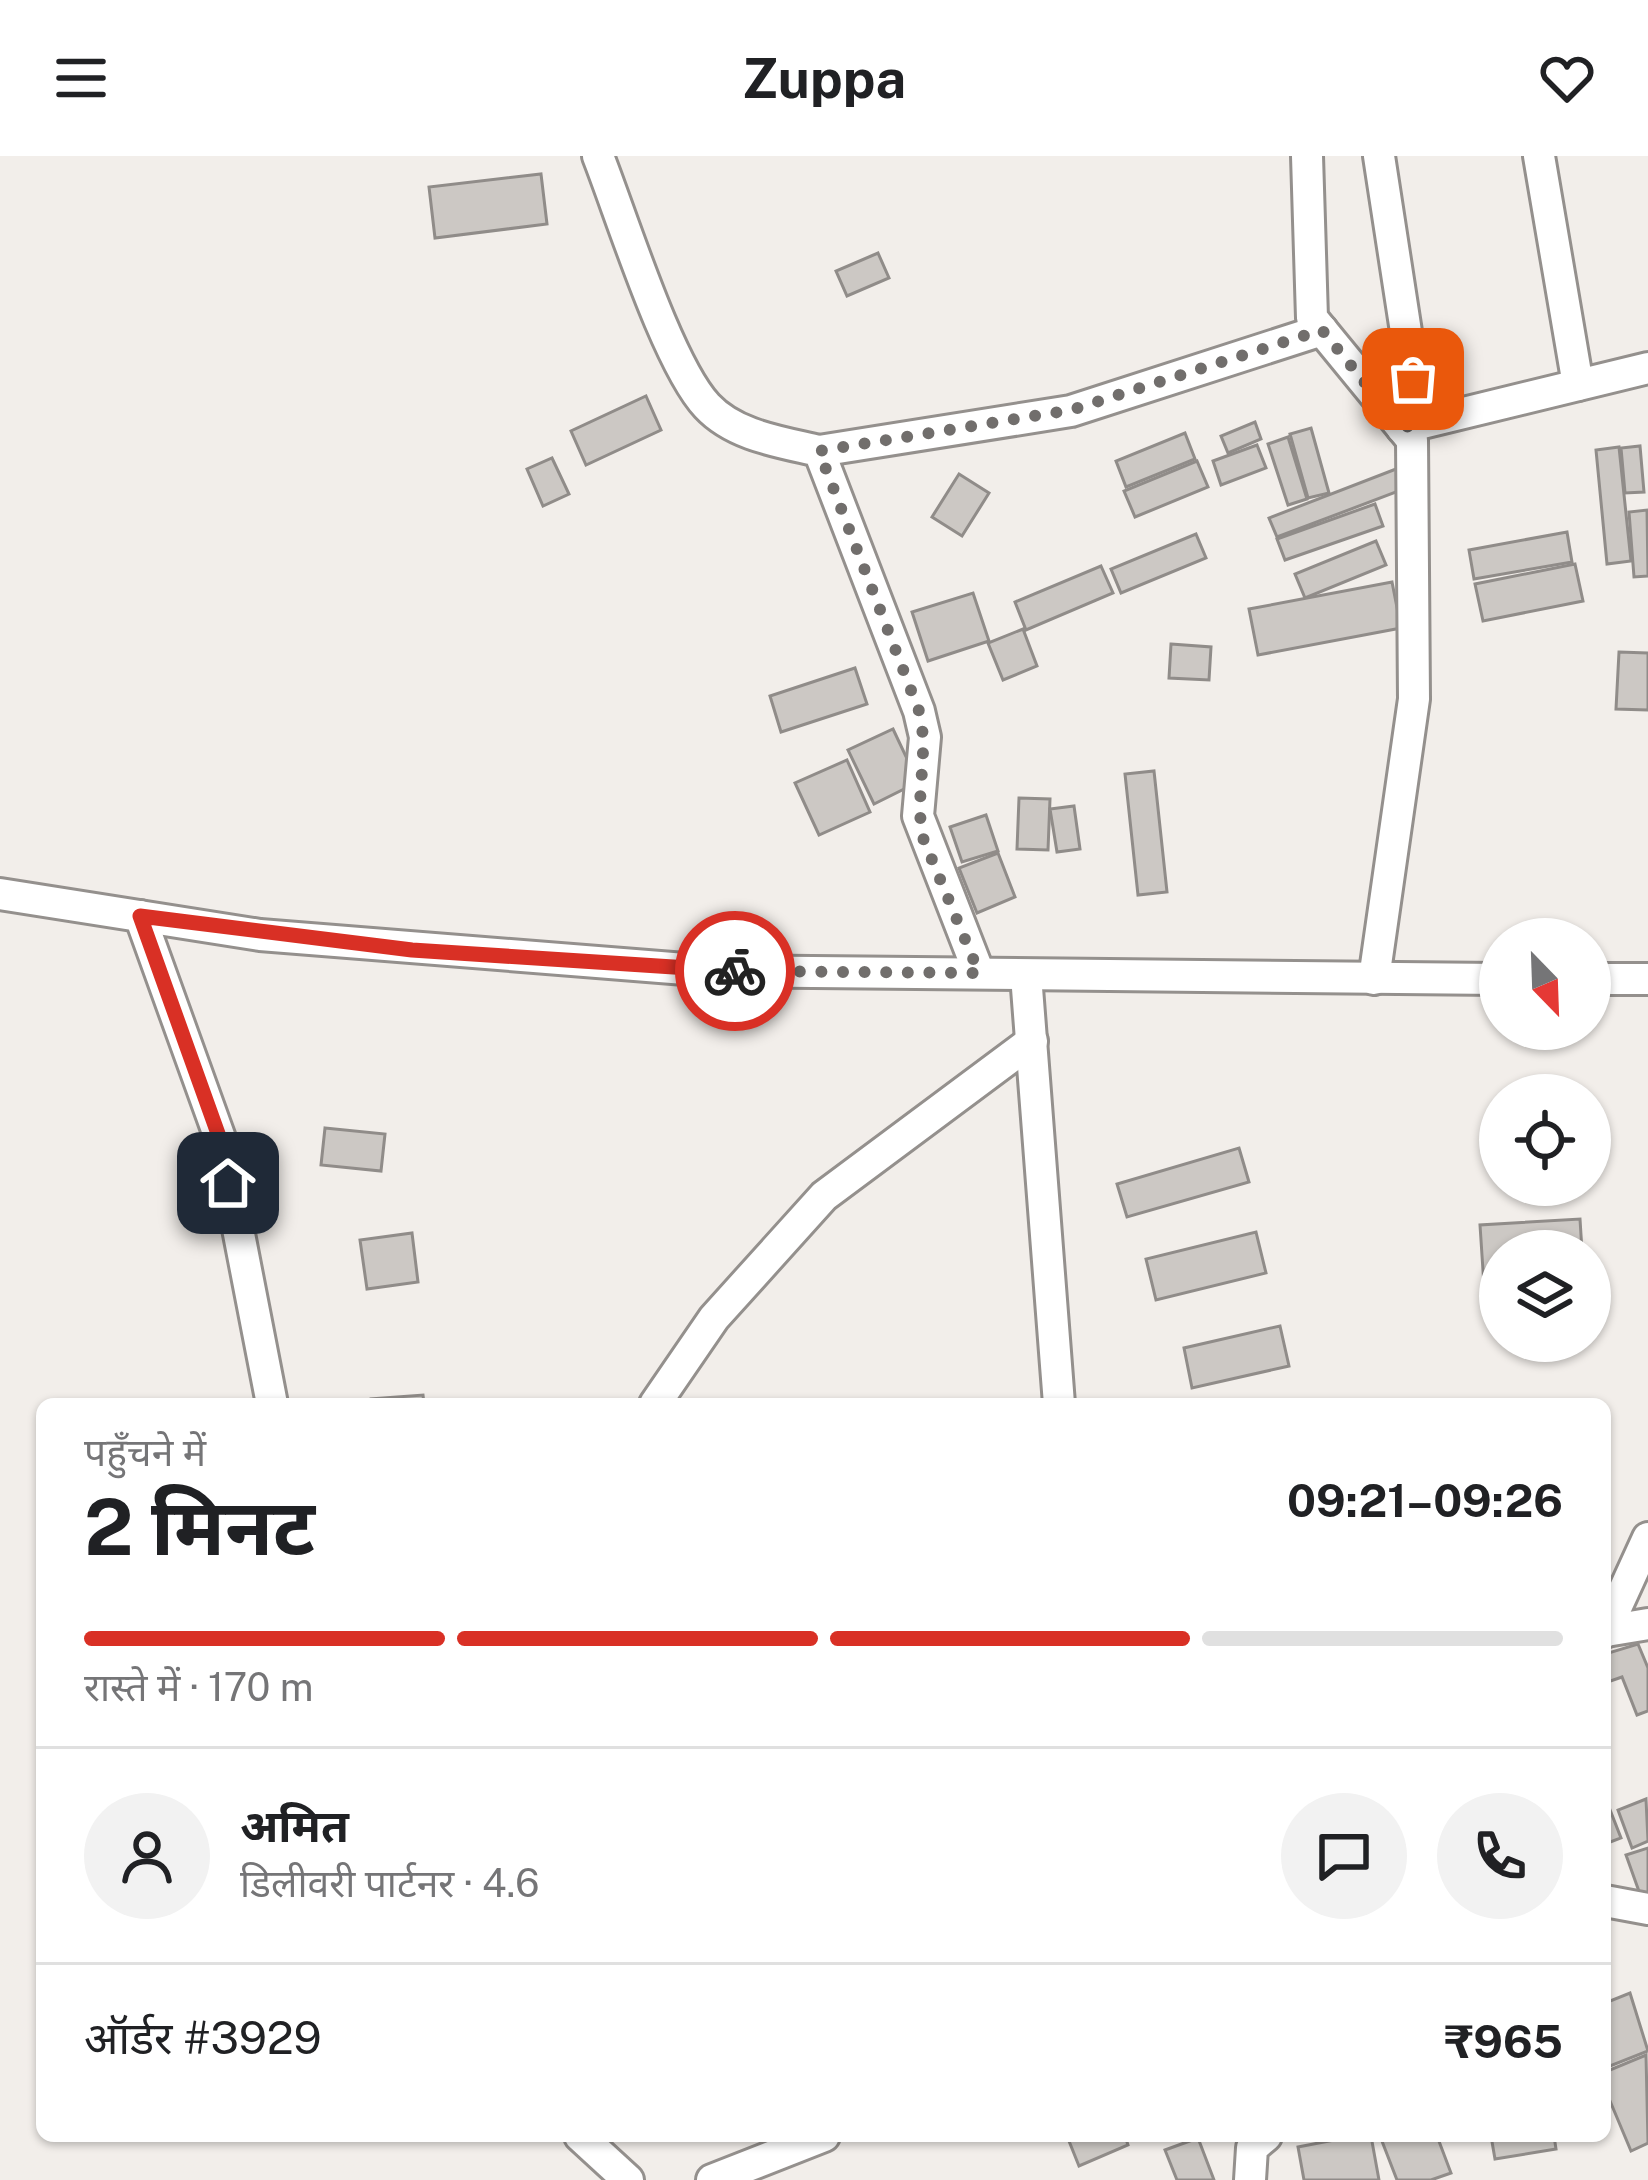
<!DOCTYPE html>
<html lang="hi">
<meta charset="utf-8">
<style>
:root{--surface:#fff;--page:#f2f2f2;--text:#202124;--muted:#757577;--line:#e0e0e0;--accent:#d93025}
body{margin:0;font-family:"Public Sans","Noto Sans Devanagari",sans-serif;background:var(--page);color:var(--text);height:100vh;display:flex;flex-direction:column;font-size:45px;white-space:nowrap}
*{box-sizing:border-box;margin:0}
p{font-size:39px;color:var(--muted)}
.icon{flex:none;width:66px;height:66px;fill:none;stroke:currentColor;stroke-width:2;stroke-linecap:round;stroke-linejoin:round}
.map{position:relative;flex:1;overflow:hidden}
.drawer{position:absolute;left:36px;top:1242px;width:1575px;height:744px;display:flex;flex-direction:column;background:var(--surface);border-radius:18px;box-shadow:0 3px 9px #0004}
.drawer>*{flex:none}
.needle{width:78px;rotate:157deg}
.tools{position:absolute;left:1479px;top:762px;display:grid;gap:24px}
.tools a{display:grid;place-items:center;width:132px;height:132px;border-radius:50%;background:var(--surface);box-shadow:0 3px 9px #0004;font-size:60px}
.pin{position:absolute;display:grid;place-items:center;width:102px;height:102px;color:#fff;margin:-51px;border-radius:24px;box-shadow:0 6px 18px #0006}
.courier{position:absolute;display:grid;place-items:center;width:120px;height:120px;margin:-60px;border:9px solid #d93025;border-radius:50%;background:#fff;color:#222;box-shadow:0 3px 15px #0007}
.head em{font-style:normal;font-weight:700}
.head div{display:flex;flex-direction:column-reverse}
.head{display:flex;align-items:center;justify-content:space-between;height:204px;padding:0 48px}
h1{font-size:78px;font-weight:700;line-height:90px}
.bar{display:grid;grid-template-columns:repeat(4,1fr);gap:18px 12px;align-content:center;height:144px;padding:0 48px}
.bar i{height:15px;border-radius:9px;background:var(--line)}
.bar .on{background:var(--accent)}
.bar p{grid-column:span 4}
.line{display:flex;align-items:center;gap:30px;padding:0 48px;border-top:3px solid var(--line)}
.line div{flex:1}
.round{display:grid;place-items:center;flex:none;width:126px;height:126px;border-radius:63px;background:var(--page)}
header{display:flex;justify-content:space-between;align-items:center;height:156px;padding:0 48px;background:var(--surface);font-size:54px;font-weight:700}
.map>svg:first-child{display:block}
.building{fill:#ccc8c4;stroke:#908c89;stroke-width:3}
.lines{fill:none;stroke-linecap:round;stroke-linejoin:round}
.minor-casing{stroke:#94908d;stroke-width:36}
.minor{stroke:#fff;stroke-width:30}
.done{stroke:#716e6c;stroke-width:12;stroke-dasharray:0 21.6}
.route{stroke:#d93025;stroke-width:15}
</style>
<header><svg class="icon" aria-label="menu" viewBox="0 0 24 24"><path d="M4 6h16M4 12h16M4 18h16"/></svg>Zuppa<svg class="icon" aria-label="heart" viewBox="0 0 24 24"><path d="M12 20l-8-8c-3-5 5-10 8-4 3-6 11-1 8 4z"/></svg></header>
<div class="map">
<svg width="1648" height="2024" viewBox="0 0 1648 2024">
<rect width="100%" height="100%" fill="#f2eeea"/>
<g class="building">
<polygon points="541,18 547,68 435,82 429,31"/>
<polygon points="878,97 889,122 847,140 836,115"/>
<polygon points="646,240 661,274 586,309 571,275"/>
<polygon points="1255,266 1261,283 1228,297 1221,280"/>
<polygon points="1311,272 1329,337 1308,342 1290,278"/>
<polygon points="1185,277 1195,303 1126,331 1116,305"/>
<polygon points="1288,281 1307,343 1288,349 1268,288"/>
<polygon points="1257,289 1266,312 1221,329 1213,305"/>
<polygon points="1640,290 1644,336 1625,337 1621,292"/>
<polygon points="1619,291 1631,405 1607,408 1596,294"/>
<polygon points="552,302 569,338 543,350 527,313"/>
<polygon points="1197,305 1208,331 1135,361 1124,335"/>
<polygon points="1396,313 1404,333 1277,381 1269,362"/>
<polygon points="959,318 989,337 962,380 932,361"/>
<polygon points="1375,348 1383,370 1285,404 1277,383"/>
<polygon points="1647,354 1648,420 1634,421 1629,356"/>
<polygon points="1567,376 1572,406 1474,423 1469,394"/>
<polygon points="1196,378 1206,402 1121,437 1111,413"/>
<polygon points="1376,385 1386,409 1305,442 1295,418"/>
<polygon points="1575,408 1583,445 1483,465 1475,428"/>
<polygon points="1101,410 1113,437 1026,474 1015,446"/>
<polygon points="1392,426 1401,472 1258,499 1249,453"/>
<polygon points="973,437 989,485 928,505 912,456"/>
<polygon points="1023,473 1037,510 1003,524 988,487"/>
<polygon points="1171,488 1211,491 1209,524 1169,522"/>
<polygon points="1619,496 1648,497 1648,554 1616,553"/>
<polygon points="855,512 867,548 781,576 770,540"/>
<polygon points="893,573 918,626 874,648 848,594"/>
<polygon points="847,604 870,656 819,679 795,627"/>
<polygon points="1154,615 1167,736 1138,739 1125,618"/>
<polygon points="1019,642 1050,643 1048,694 1017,693"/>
<polygon points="1074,650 1080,693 1057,696 1050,653"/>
<polygon points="986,659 998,695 962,706 950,671"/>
<polygon points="998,697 1015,741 977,757 959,712"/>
<polygon points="325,972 385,978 381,1015 321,1009"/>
<polygon points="1239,992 1249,1026 1127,1061 1117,1028"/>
<polygon points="1580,1063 1582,1095 1500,1095 1500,1159 1486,1160 1480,1069"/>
<polygon points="1256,1076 1266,1117 1156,1144 1146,1103"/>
<polygon points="412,1077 418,1126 367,1133 360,1084"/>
<polygon points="1280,1170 1289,1210 1192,1232 1184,1192"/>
<polygon points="423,1239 424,1248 371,1248 371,1243"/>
<polygon points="1638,1488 1648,1512 1648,1555 1637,1559 1622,1521 1605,1527 1605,1498"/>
<polygon points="1605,1641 1621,1682 1605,1688"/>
<polygon points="1646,1643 1648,1685 1632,1692 1618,1654"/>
<polygon points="1648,1692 1648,1739 1641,1741 1626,1699"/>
<polygon points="1630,1837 1648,1895 1605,1912 1605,1847"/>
<polygon points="1646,1899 1648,1987 1631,1995 1605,1933 1605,1916"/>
<polygon points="1067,1980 1125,1980 1128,1989 1079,2010"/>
<polygon points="1355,1980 1371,1980 1379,2024 1304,2024 1298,1991"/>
<polygon points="1380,1980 1437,1980 1451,2017 1431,2024 1397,2024"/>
<polygon points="1491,1980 1554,1980 1556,1993 1495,2003"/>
<polygon points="1198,1982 1214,2024 1177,2024 1165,1994"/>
</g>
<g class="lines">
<defs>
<g id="minor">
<path d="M 598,0 C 622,61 667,207 707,250 C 735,280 781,286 819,295 L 919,555 L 925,581 L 918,660 L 979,817"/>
<polyline points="1307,0 1312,162 1412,284 1414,543 1374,823"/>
<polyline points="1379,0 1420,267"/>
<polyline points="1539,0 1578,229"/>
<polyline points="1402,272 1648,212"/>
<polyline points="819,295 1071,255 1322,174"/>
<polyline points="0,738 260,779 710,815 1500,823"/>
<polyline points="140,760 221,985 272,1248"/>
<polyline points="1026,819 1059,1248"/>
<polyline points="1590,823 1648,823"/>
<polyline points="655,1248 714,1162 824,1040 1032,885"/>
<polyline points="1606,1475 1648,1468"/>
<polyline points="1605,1476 1648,1382"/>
<polyline points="1605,1745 1648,1753"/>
<polyline points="580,1980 628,2024"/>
<polyline points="712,2024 824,1980"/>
<polyline points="1250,2024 1252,1992 1266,1980"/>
</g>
</defs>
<use href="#minor" class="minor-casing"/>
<use href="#minor" class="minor"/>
</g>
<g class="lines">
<path class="done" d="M 735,815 L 979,817 L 923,682 C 914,639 930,598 919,555 L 819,295 L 1071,254 L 1322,174 L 1402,272 L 1420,267 L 1413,223"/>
<polyline class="route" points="228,1027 221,986 140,760 412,794 735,815"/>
</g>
</svg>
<div class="tools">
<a><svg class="needle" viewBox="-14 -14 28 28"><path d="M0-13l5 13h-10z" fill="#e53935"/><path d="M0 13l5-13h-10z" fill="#757577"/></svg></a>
<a><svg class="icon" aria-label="locate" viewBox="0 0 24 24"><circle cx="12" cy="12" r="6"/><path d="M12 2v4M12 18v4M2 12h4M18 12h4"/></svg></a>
<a><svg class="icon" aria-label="layers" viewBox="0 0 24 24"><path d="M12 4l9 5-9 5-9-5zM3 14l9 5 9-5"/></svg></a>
</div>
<div class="pin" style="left:1413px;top:223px;background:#ea580c"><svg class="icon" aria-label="bag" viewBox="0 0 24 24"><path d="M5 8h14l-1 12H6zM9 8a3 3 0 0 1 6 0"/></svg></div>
<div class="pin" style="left:228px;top:1027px;background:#1f2937"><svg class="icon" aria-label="home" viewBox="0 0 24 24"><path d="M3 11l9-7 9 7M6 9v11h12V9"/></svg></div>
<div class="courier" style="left:735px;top:815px"><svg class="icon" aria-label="bike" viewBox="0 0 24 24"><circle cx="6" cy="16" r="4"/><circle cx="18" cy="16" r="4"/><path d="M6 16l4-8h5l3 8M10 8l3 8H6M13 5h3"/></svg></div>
<section class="drawer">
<div class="head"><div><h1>2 मिनट</h1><p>पहुँचने में</p></div><em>09:21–09:26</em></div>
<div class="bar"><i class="on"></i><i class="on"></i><i class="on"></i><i></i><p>रास्ते में · 170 m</p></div>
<div class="line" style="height:216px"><a class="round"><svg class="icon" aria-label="person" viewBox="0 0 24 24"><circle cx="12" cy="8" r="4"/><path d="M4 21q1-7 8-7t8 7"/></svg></a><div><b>अमित</b><p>डिलीवरी पार्टनर · 4.6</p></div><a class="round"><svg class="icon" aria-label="chat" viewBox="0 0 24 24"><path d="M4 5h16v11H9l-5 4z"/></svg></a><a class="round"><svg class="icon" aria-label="phone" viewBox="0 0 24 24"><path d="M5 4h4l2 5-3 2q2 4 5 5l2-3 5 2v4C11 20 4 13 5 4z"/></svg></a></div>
<div class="line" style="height:156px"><div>ऑर्डर #3929</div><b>₹965</b></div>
</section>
</div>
